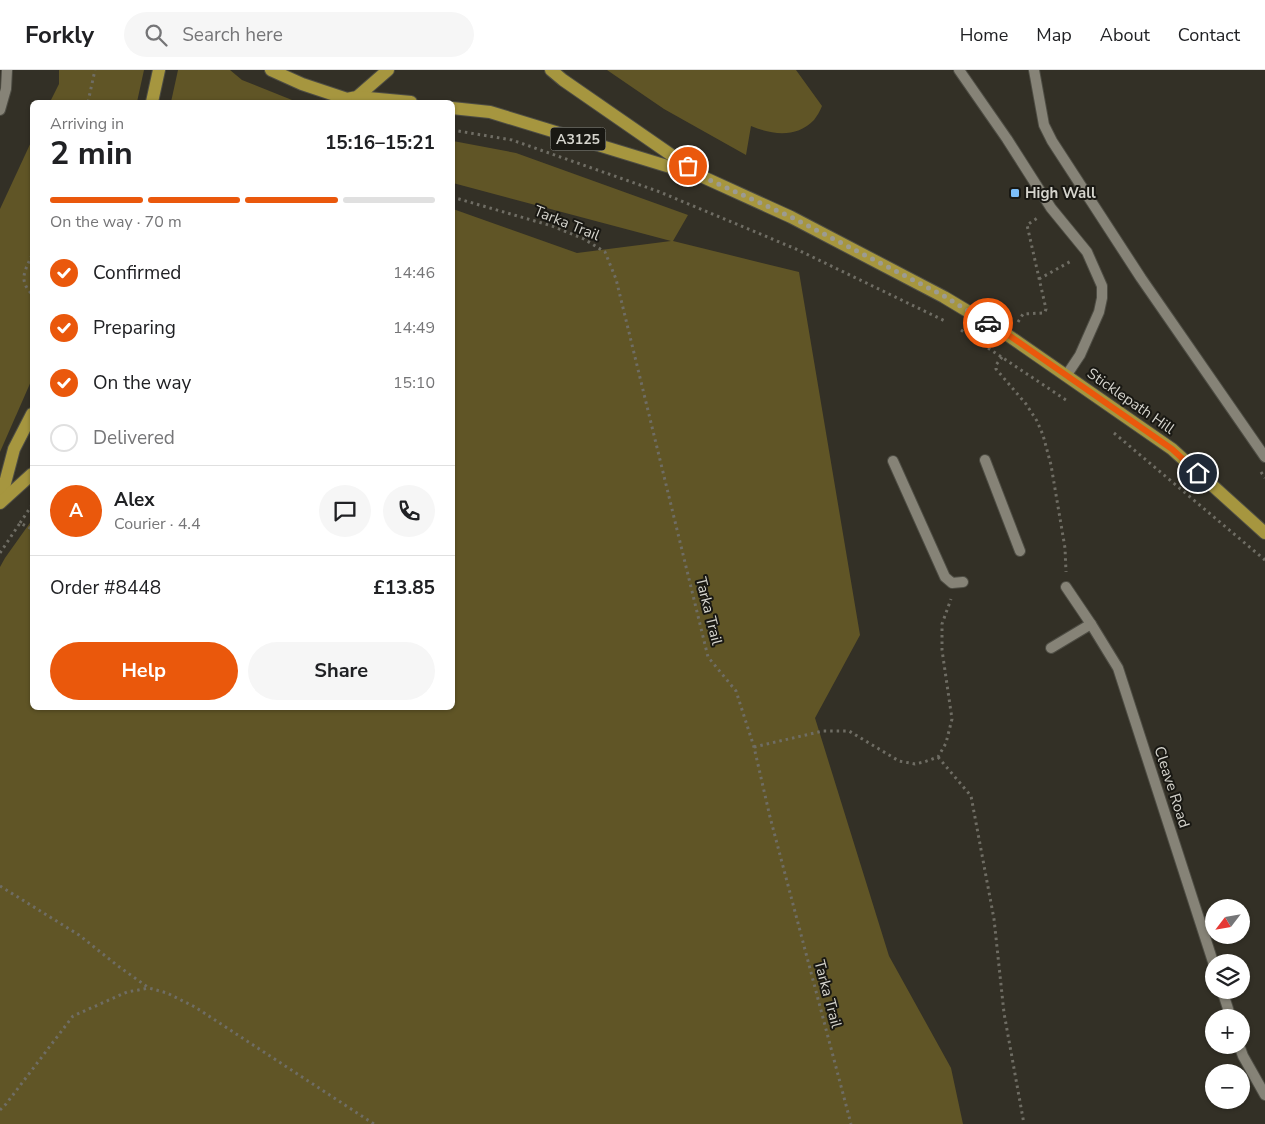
<!DOCTYPE html>
<meta charset="utf-8">
<style>
:root{--surface:#fff;--page:#f6f6f6;--text:#202124;--muted:#757577;--line:#e0e0e0;--accent:#ea580c}
body{margin:0;font-family:"Nunito Sans",sans-serif;background:var(--page);color:var(--text);height:100vh;display:flex;flex-direction:column;font-size:19px;white-space:nowrap}
*{box-sizing:border-box;margin:0}
p{font-size:16px;color:var(--muted)}
.icon{flex:none;width:28px;height:28px;fill:none;stroke:currentColor;stroke-width:2;stroke-linecap:round;stroke-linejoin:round}
.map{position:relative;flex:1;overflow:hidden}
.sheet{position:absolute;left:30px;top:30px;width:425px;height:610px;display:flex;flex-direction:column;background:var(--surface);border-radius:8px;box-shadow:0 1px 4px #0004}
.sheet>*{flex:none}
.needle{width:32px;rotate:239deg}
.fabs{position:absolute;left:1205px;top:829px;display:grid;gap:10px}
.fabs a{display:grid;place-items:center;width:45px;height:45px;border-radius:50%;background:var(--surface);box-shadow:0 1px 4px #0004;font-size:25px}
.pin{position:absolute;display:grid;place-items:center;width:42px;height:42px;color:#fff;margin:-21px;border:2px solid #fff;border-radius:50%;box-shadow:0 1px 5px #0007}
.courier{position:absolute;display:grid;place-items:center;width:50px;height:50px;margin:-25px;border:4px solid #ea580c;border-radius:50%;background:#fff;color:#222;box-shadow:0 1px 6px #0007}
.head em{font-style:normal;font-weight:700}
.head div{display:flex;flex-direction:column-reverse}
.head{display:flex;align-items:center;justify-content:space-between;height:85px;padding:0 20px}
h1{font-size:32px;font-weight:700;line-height:38px}
.bar{display:grid;grid-template-columns:repeat(4,1fr);gap:8px 5px;align-content:center;height:60px;padding:0 20px}
.bar i{height:6px;border-radius:4px;background:var(--line)}
.bar .selected{background:var(--accent)}
.bar p{grid-column:span 4}
.line{display:flex;align-items:center;gap:12px;padding:0 20px;border-top:1px solid var(--line)}
.line div{flex:1}
.round{display:grid;place-items:center;flex:none;width:52px;height:52px;border-radius:26px;background:var(--page)}
ol{padding:0 20px;list-style:none}
li{display:flex;align-items:center;gap:15px;height:55px}
li p{margin-inline-start:auto}
li .icon{padding:5px;border-radius:50%;background:var(--accent);color:#fff;stroke-width:4}
li:last-child{color:var(--muted)}
li i{width:28px;height:28px;border:2px solid var(--line);border-radius:50%}
.button{display:flex;gap:10px;margin-top:auto;padding:10px 20px}
.button a{flex:1;height:58px;border-radius:30px;background:var(--accent);color:#fff;font-size:20px;font-weight:700;line-height:58px;text-align:center}
.button a+a{background:var(--page);color:var(--text)}
header{display:flex;align-items:center;gap:30px;box-sizing:border-box;height:70px;padding:0 25px;background:var(--surface);border-bottom:1px solid var(--line)}
header strong{font-size:24px}
nav{display:flex;gap:28px;margin-inline-start:auto;font-size:18px}
.search{width:350px;height:45px;background:var(--page);display:flex;align-items:center;gap:12px;box-sizing:border-box;padding:0 18px;border-radius:28px;color:var(--muted);font-size:19px}
.map>svg:first-child{display:block}
.green{fill:#605526}
.lines{fill:none;stroke-linecap:round;stroke-linejoin:round}
.service-casing{stroke:#4e4d44;stroke-width:12}
.minor-casing{stroke:#4e4d44;stroke-width:12}
.primary-casing{stroke:#4e4d44;stroke-width:14}
.path{stroke:#6f6d64;stroke-width:3;stroke-dasharray:2.5 4;stroke-linecap:butt}
.service{stroke:#868377;stroke-width:10}
.minor{stroke:#868377;stroke-width:10}
.primary{stroke:#a6963f;stroke-width:12}
.done{stroke:#9c9b93;stroke-width:5;stroke-dasharray:0 9}
.route{stroke:#ea580c;stroke-width:6}
.poi-dot{fill:#7cbef9;stroke:#191813;stroke-width:2}
.labels{text-anchor:middle;dominant-baseline:central;stroke-width:4;stroke-linejoin:round;paint-order:stroke}
.shield{fill:#191813;stroke:#9d9c95;stroke-width:1}
.shield-label{font-size:14px;font-weight:bold;fill:#d5d4cd}
.poi-label{font-size:15px;font-weight:bold;fill:#d5d4cd;stroke:#191813;text-anchor:start}
.street-label{font-size:15px;fill:#d5d4cd;stroke:#191813}
</style>
<header>
<strong>Forkly</strong>
<div class="search"><svg class="icon" aria-label="search" viewBox="0 0 24 24"><circle cx="10" cy="10" r="6"/><path d="M15 15l6 6"/></svg>Search here</div>
<nav><a>Home</a><a>Map</a><a>About</a><a>Contact</a></nav>
</header>
<div class="map">
<svg width="1265" height="1054" viewBox="0 0 1265 1054">
<rect width="100%" height="100%" fill="#333026"/>
<g class="green">
<polygon points="59,0 144,0 137,32 50,32 59,14"/>
<polygon points="178,0 230,0 242,10 297,32 171,32"/>
<path d="M 607,0 L 796,0 L 822,36 C 820,41 817,46 814,50 C 797,68 772,65 751,56 L 746,85 L 664,39 Z"/>
<polygon points="32,70 32,309 0,382 0,139"/>
<polygon points="453,71 516,83 688,145 673,171 799,202 860,565 815,648 889,886 951,998 963,1054 0,1054 0,497 5,488 32,450 32,638 452,638 453,139 577,183 671,171 453,113"/>
</g>
<g class="lines">
<defs>
<g id="service">
<polyline points="0,40 6,19 7,0"/>
<polyline points="985,390 1020,481"/>
<polyline points="893,391 945,507 952,513 963,512"/>
</g>
<g id="minor">
<polyline points="959,0 1007,69 1051,138 1087,182 1102,216 1102,228 1099,242 1080,285 1066,306"/>
<polyline points="1034,0 1044,55 1052,71 1141,208 1265,387"/>
<polyline points="1066,517 1091,554 1118,598 1214,895"/>
<polyline points="1051,578 1091,554"/>
<polyline points="1222,920 1231,948"/>
<polyline points="1239,975 1243,986 1265,1025"/>
</g>
<g id="primary">
<polyline points="271,0 302,14 347,29 357,27 388,0"/>
<polyline points="551,0 563,10 693,100"/>
<polyline points="357,27 411,32"/>
<polyline points="152,32 159,0"/>
<polyline points="452,38 490,42 703,107 791,147 944,227 1009,266 1172,379 1265,463"/>
<polyline points="0,432 14,379 32,344"/>
<polyline points="0,433 32,404"/>
</g>
</defs>
<use href="#service" class="service-casing"/>
<use href="#minor" class="minor-casing"/>
<use href="#primary" class="primary-casing"/>
<g class="path">
<polyline points="88,32 95,0"/>
<polyline points="452,60 512,70 660,122 796,179 945,251"/>
<polyline points="452,127 552,156 584,169 605,182 616,209 708,587 736,621 754,677 770,747 851,1054"/>
<path d="M 32,185 C 25,201 18,210 32,224"/>
<polyline points="1039,209 1073,190"/>
<polyline points="1018,252 1023,244 1043,243 1045,242 1046,239 1027,155 1039,147"/>
<polyline points="961,260 1066,330"/>
<polyline points="1002,287 996,295 996,299 1026,334 1037,351 1043,365 1051,395 1065,478 1066,502"/>
<polyline points="1114,363 1265,490"/>
<polyline points="1261,402 1265,408"/>
<polyline points="20,453 32,435"/>
<polyline points="0,483 20,453 32,459"/>
<polyline points="754,677 823,661 849,661 899,691 915,694 924,692 938,687 946,673 952,649 942,580 942,554 951,529"/>
<polyline points="938,687 971,726 994,849 1004,943 1024,1054"/>
<polyline points="0,816 79,865 118,896 149,918 167,923 195,937 374,1054"/>
<polyline points="0,1040 6,1034 73,946 127,922 149,918"/>
</g>
<use href="#service" class="service"/>
<use href="#minor" class="minor"/>
<use href="#primary" class="primary"/>
</g>
<g class="lines">
<polyline class="done" points="688,96 703,107 791,147 944,226 988,253"/>
<polyline class="route" points="988,253 1010,266 1172,379 1198,403"/>
</g>
<rect class="poi-dot" x="1010" y="118" width="10" height="10" rx="2.5"/>
<g class="labels">
<rect class="shield" x="550.5" y="57.5" width="55" height="23" rx="4"/>
<g class="shield-label">
<text x="578" y="69">A3125</text>
</g>
<g class="poi-label">
<text x="1025" y="123">High Wall</text>
</g>
<g class="street-label">
<text transform="translate(567 153) rotate(22)">Tarka Trail</text>
<text transform="translate(1131 331) rotate(35)">Sticklepath Hill</text>
<text transform="translate(709 541) rotate(76)">Tarka Trail</text>
<text transform="translate(1172 717) rotate(72)">Cleave Road</text>
<text transform="translate(828 924) rotate(75)">Tarka Trail</text>
</g>
</g>
</svg>
<div class="fabs">
<a><svg class="needle" viewBox="-14 -14 28 28"><path d="M0-13l5 13h-10z" fill="#e53935"/><path d="M0 13l5-13h-10z" fill="#757577"/></svg></a>
<a><svg class="icon" aria-label="layers" viewBox="0 0 24 24"><path d="M12 4l9 5-9 5-9-5zM3 14l9 5 9-5"/></svg></a>
<a>+</a>
<a>−</a>
</div>
<div class="pin" style="left:688px;top:96px;background:#ea580c"><svg class="icon" aria-label="bag" viewBox="0 0 24 24"><path d="M5 8h14l-1 12H6zM9 8a3 3 0 0 1 6 0"/></svg></div>
<div class="pin" style="left:1198px;top:403px;background:#1f2937"><svg class="icon" aria-label="home" viewBox="0 0 24 24"><path d="M3 11l9-7 9 7M6 9v11h12V9"/></svg></div>
<div class="courier" style="left:988px;top:253px"><svg class="icon" aria-label="car" viewBox="0 0 24 24"><path d="M5 17H2v-5l4-1 3-4h7l3 4 3 1v5h-3M9 17h6M6 11h13"/><circle cx="7" cy="17" r="2"/><circle cx="17" cy="17" r="2"/></svg></div>
<section class="sheet">
<div class="head"><div><h1>2 min</h1><p>Arriving in</p></div><em>15:16–15:21</em></div>
<div class="bar"><i class="selected"></i><i class="selected"></i><i class="selected"></i><i></i><p>On the way · 70 m</p></div>
<ol>
<li><svg class="icon" aria-label="check" viewBox="0 0 24 24"><path d="M5 12l5 5 9-10"/></svg>Confirmed<p>14:46</p></li>
<li><svg class="icon" aria-label="check" viewBox="0 0 24 24"><path d="M5 12l5 5 9-10"/></svg>Preparing<p>14:49</p></li>
<li><svg class="icon" aria-label="check" viewBox="0 0 24 24"><path d="M5 12l5 5 9-10"/></svg>On the way<p>15:10</p></li>
<li><i></i>Delivered</li>
</ol>
<div class="line" style="height:90px"><b class="round" style="background:var(--accent);color:#fff">A</b><div><b>Alex</b><p>Courier · 4.4</p></div><a class="round"><svg class="icon" aria-label="chat" viewBox="0 0 24 24"><path d="M4 5h16v11H9l-5 4z"/></svg></a><a class="round"><svg class="icon" aria-label="phone" viewBox="0 0 24 24"><path d="M5 4h4l2 5-3 2q2 4 5 5l2-3 5 2v4C11 20 4 13 5 4z"/></svg></a></div>
<div class="line" style="height:65px"><div>Order #8448</div><b>£13.85</b></div>
<div class="button"><a>Help</a><a>Share</a></div>
</section>
</div>
